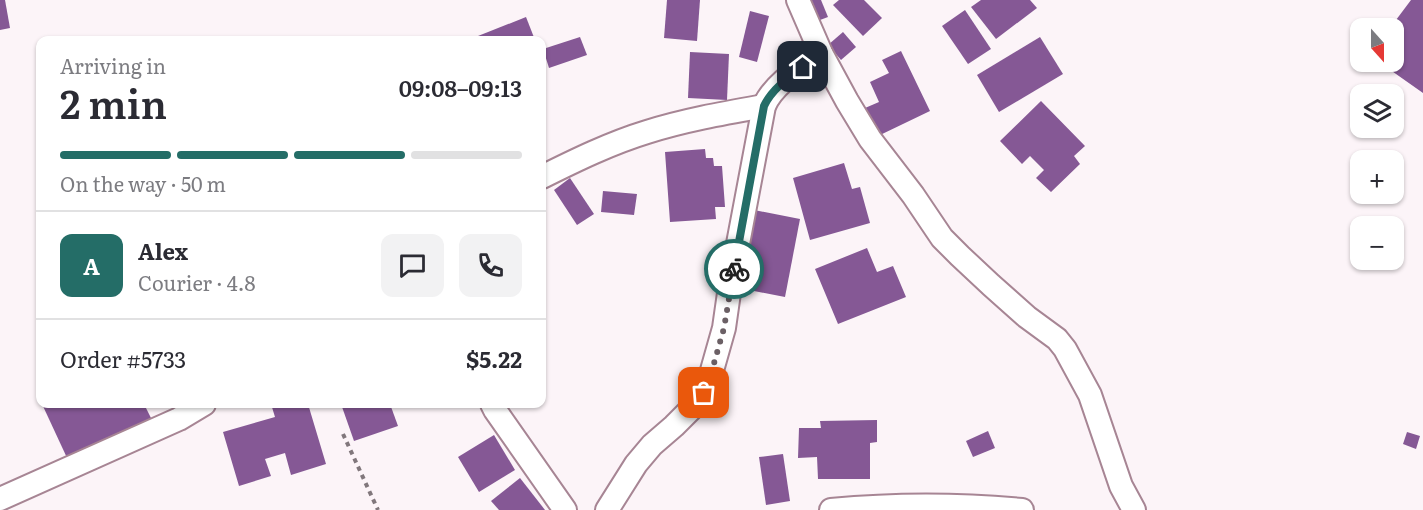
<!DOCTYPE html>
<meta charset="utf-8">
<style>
:root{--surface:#fff;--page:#f2f2f3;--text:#2b2b33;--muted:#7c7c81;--line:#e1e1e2;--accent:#246d67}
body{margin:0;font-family:Literata,serif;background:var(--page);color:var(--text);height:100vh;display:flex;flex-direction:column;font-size:22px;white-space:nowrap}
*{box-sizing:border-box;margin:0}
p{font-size:20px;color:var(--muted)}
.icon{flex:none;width:33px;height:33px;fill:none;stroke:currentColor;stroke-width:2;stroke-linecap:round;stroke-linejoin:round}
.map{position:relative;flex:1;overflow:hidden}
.drawer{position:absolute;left:36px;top:36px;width:510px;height:372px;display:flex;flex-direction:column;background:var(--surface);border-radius:12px;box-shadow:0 2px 4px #0004}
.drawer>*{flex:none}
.needle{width:39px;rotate:159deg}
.fabs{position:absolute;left:1350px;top:18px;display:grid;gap:12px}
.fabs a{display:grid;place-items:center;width:54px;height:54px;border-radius:12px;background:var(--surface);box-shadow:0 2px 4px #0004;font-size:30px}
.pin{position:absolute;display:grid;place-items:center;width:51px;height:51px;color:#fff;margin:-26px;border-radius:12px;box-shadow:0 3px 9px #0006}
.courier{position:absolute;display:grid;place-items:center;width:60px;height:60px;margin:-30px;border:4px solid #246d67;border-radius:50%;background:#fff;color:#222;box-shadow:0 2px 8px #0007}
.head em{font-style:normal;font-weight:600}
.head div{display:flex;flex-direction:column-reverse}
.head{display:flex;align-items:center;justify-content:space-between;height:102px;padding:0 24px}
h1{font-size:39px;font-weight:600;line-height:45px}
.bar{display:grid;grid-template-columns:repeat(4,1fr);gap:9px 6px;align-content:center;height:72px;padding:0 24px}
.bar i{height:8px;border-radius:4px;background:var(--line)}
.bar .on{background:var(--accent)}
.bar p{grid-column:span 4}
.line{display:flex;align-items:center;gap:15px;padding:0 24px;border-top:2px solid var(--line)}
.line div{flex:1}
.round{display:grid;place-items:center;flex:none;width:63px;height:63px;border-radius:12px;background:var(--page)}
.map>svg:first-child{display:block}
.building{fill:#855895}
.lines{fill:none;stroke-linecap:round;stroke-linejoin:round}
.minor-casing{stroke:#a78594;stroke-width:26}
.path{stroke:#81777c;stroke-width:4;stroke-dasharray:4.5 4.5;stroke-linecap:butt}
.minor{stroke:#fff;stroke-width:22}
.done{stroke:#6b6065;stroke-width:6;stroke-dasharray:0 10.8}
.route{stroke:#246d67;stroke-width:8}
</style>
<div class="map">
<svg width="1423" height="510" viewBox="0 0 1423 510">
<rect width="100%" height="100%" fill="#fcf4f8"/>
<g class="building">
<polygon points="0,0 5,0 10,28 0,30"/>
<polygon points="667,0 700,0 697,41 664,38"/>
<polygon points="802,0 821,0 828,17 812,23"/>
<polygon points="839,0 864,0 882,18 863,36 833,5"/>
<polygon points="981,0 1030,0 1037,8 996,39 971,7"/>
<polygon points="1411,0 1423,0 1423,93 1379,62 1394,62 1394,28 1390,28"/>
<polygon points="965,10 991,49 968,64 942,26"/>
<polygon points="750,11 769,16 757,62 739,57"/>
<polygon points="526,17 535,40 479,40 478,36"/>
<polygon points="843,32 856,47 841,60 828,45"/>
<polygon points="580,37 587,55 549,68 543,49"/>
<polygon points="1040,37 1063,74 999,112 977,75"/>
<polygon points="901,51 930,111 878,136 865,108 879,102 870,82 889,73 882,60"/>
<polygon points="690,52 729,54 727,100 688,98"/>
<polygon points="1041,101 1085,146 1074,156 1080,164 1051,192 1036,178 1044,170 1030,156 1022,164 1000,141"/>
<polygon points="705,149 706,158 713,158 714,166 722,166 725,207 715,207 716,219 670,222 665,152"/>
<polygon points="844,163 852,189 860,187 870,223 810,240 793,178"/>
<polygon points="570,178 594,214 577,225 554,190"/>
<polygon points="603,191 637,194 634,215 601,212"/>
<polygon points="754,210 800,219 785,297 739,288"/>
<polygon points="867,248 877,272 893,266 906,297 838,324 815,269"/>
<polygon points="42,404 144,404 153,422 68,460"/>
<polygon points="271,404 308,404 326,464 291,475 285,453 265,459 271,476 239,486 223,432 275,417"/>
<polygon points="341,404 390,404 398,426 354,441"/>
<polygon points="877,420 877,442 870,443 870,479 818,479 817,457 798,458 799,428 821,428 820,421"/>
<polygon points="988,431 995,448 973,457 966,441"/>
<polygon points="1407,432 1420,436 1416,449 1403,444"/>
<polygon points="494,435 515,470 479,492 458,457"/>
<polygon points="783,454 790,501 766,505 759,457"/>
<polygon points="520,478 545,510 499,510 491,501"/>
</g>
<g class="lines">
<defs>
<g id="minor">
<polyline points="798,0 821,53 847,101 870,139 913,195 942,238 960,256 991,285 1027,317 1057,339 1065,349 1090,395 1121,486 1134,510"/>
<path d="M 542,177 C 576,160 611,143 647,132 C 685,120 725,113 764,106"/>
<polyline points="492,404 495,410 565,510"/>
<polyline points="0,499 179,419 204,404"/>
<path d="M 607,510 L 636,464 L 652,445 L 674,426 L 695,405 L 704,393 L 709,381 L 724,328 L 730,286 L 764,106 C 774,83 802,67 821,53"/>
<path d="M 831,510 C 894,504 958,504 1022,510"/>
</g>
</defs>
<use href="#minor" class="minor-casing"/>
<polyline class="path" points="343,434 378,510"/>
<use href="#minor" class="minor"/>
</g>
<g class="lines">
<polyline class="done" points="704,393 709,381 724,328 734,269"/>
<path class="route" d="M 734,269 L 764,106 C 772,89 788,78 803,67"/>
</g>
</svg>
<div class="fabs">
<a><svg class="needle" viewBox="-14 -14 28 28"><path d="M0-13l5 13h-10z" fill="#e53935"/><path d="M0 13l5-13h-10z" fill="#7c7c81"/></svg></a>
<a><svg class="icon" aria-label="layers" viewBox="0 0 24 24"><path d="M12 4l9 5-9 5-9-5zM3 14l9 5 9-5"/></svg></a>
<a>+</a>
<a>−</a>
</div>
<div class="pin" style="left:704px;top:393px;background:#ea580c"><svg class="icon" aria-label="bag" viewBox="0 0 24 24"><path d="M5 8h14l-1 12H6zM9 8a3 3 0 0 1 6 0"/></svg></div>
<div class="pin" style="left:803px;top:67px;background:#1f2937"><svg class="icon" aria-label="home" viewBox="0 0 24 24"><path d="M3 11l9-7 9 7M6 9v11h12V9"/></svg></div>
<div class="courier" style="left:734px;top:269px"><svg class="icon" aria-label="bike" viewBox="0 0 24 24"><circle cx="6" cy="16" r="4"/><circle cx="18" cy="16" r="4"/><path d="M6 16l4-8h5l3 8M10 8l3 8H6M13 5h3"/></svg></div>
<section class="drawer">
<div class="head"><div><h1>2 min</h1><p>Arriving in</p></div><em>09:08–09:13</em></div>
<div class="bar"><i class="on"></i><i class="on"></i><i class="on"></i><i></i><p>On the way · 50 m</p></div>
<div class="line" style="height:108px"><b class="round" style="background:var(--accent);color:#fff">A</b><div><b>Alex</b><p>Courier · 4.8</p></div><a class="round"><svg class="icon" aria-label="chat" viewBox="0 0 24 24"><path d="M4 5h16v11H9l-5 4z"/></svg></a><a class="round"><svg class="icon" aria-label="phone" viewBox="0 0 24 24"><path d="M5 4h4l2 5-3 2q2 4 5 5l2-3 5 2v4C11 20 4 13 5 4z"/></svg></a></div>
<div class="line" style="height:78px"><div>Order #5733</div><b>$5.22</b></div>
</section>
</div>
